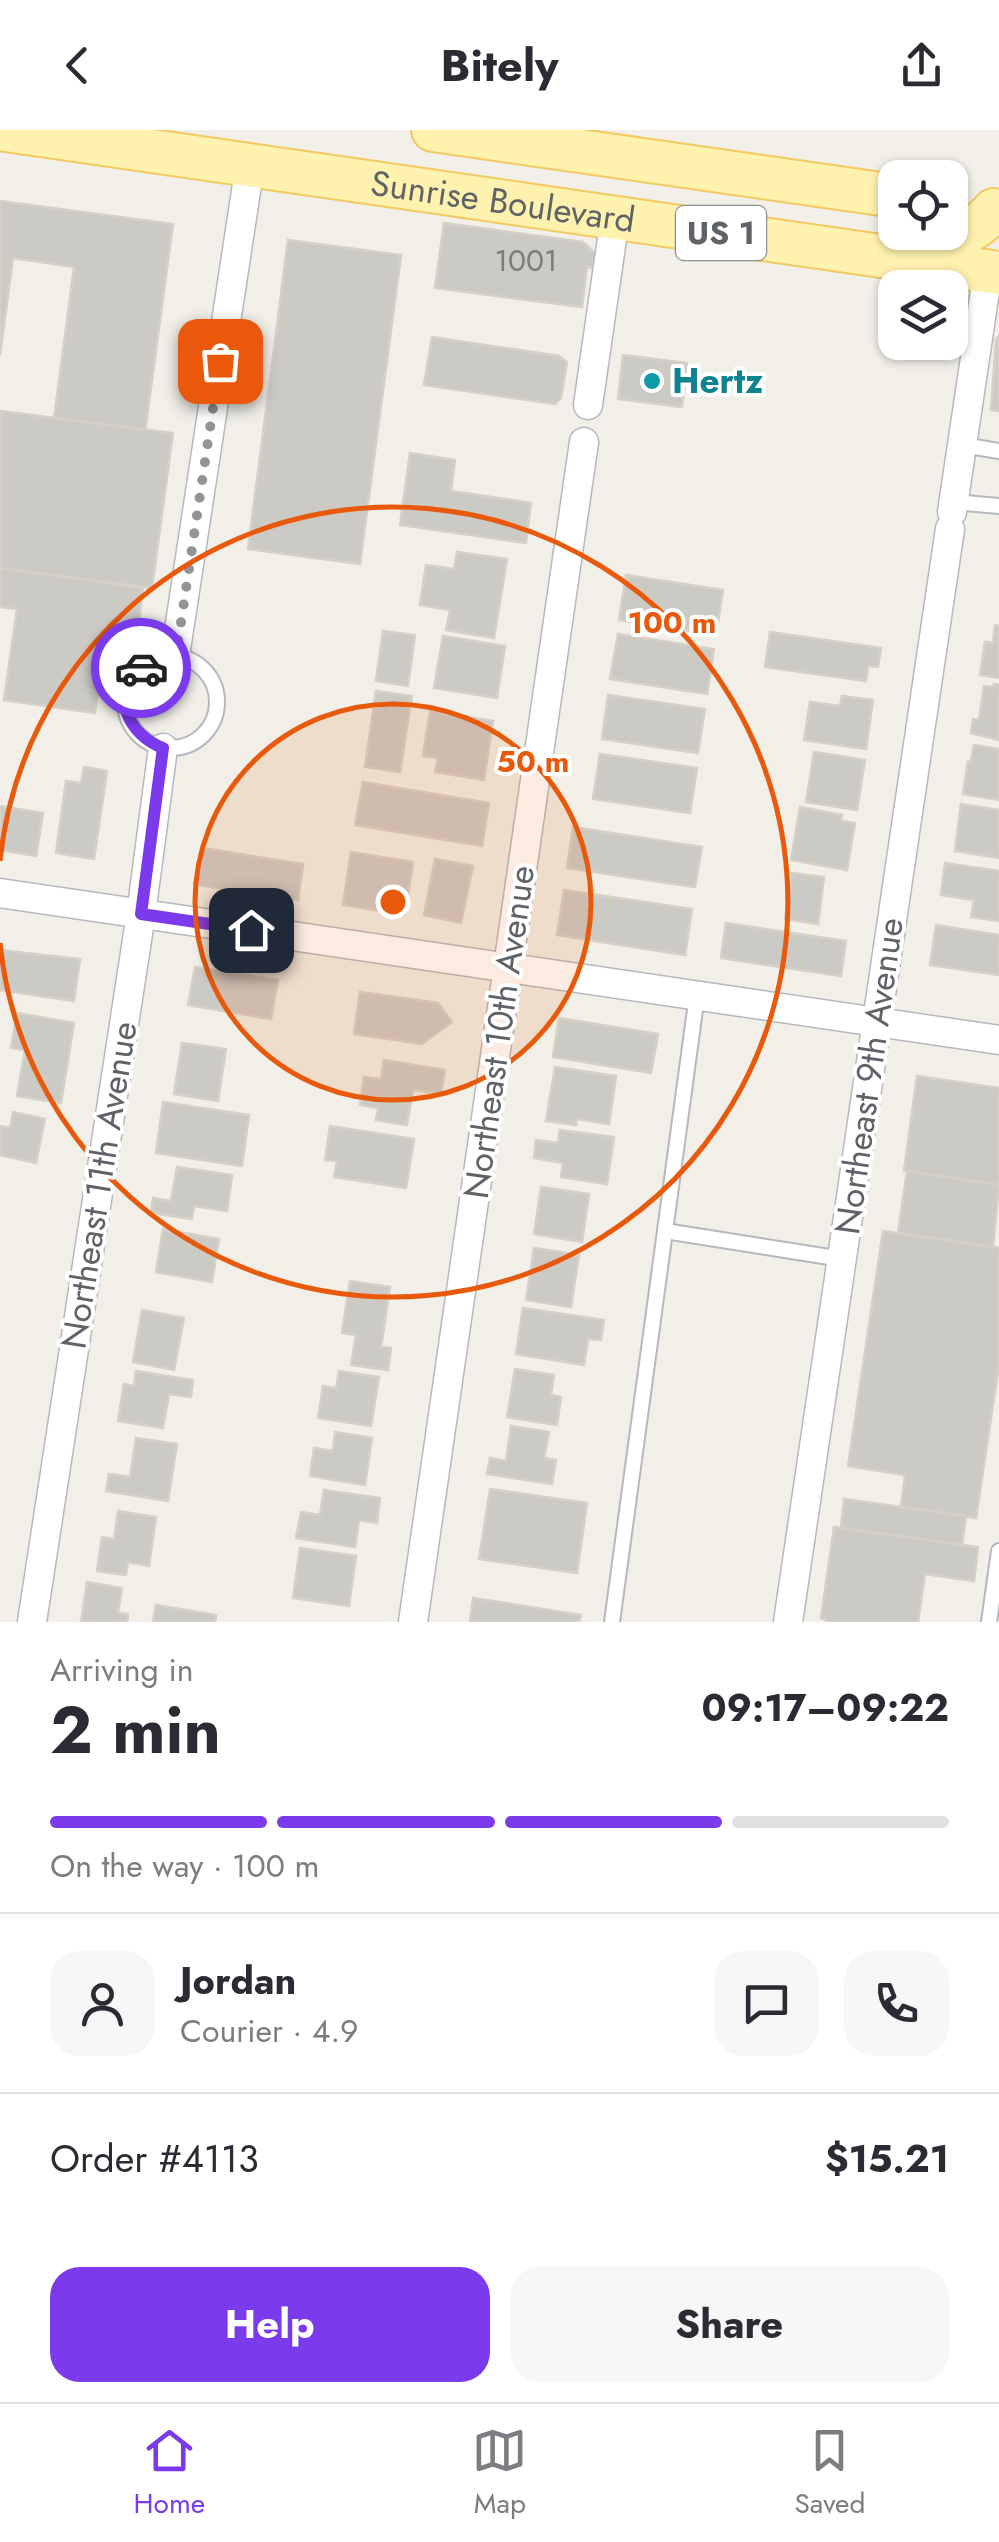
<!DOCTYPE html>
<meta charset="utf-8">
<style>
:root{--surface:#fff;--page:#f7f7f7;--text:#2b2b33;--muted:#7c7c81;--line:#e1e1e2;--accent:#7c3aed}
body{margin:0;font-family:Jost,sans-serif;background:var(--page);color:var(--text);height:100vh;display:flex;flex-direction:column;font-size:38px;white-space:nowrap}
*{box-sizing:border-box;margin:0}
p{font-size:32px;color:var(--muted)}
.icon{flex:none;width:55px;height:55px;fill:none;stroke:currentColor;stroke-width:2;stroke-linecap:round;stroke-linejoin:round}
.map{position:relative;height:1492px;overflow:hidden}
.sheet{display:flex;flex-direction:column;background:var(--surface);flex:1}
.sheet>*{flex:none}
.tools{position:absolute;left:878px;top:30px;display:grid;gap:20px}
.tools a{display:grid;place-items:center;width:90px;height:90px;border-radius:20px;background:var(--surface);box-shadow:0 2px 8px #0004;font-size:50px}
.pin{position:absolute;display:grid;place-items:center;width:85px;height:85px;color:#fff;margin:-42px;border-radius:20px;box-shadow:0 5px 15px #0006}
.courier{position:absolute;display:grid;place-items:center;width:100px;height:100px;margin:-50px;border:8px solid #7c3aed;border-radius:50%;background:#fff;color:#222;box-shadow:0 2px 12px #0007}
.summary em{font-style:normal;font-weight:700}
.summary div{display:flex;flex-direction:column-reverse}
.summary{display:flex;align-items:center;justify-content:space-between;height:170px;padding:0 50px}
h1{font-size:65px;font-weight:700;line-height:75px}
.bar{display:grid;grid-template-columns:repeat(4,1fr);gap:15px 10px;align-content:center;height:120px;padding:0 50px}
.bar i{height:12px;border-radius:8px;background:var(--line)}
.bar .on{background:var(--accent)}
.bar p{grid-column:span 4}
.line{display:flex;align-items:center;gap:25px;padding:0 50px;border-top:2px solid var(--line)}
.line div{flex:1}
.round{display:grid;place-items:center;flex:none;width:105px;height:105px;border-radius:30px;background:var(--page)}
.primary-button{display:flex;gap:20px;margin-top:auto;padding:20px 50px}
.primary-button a{flex:1;height:115px;border-radius:30px;background:var(--accent);color:#fff;font-size:40px;font-weight:700;line-height:115px;text-align:center}
.primary-button a+a{background:var(--page);color:var(--text)}
header{display:flex;justify-content:space-between;align-items:center;height:130px;padding:0 50px;background:var(--surface);font-size:45px;font-weight:700}
.dock{display:flex;justify-content:space-around;align-items:center;height:140px;border-top:2px solid var(--line);background:var(--surface);font-size:28px;color:var(--muted)}
.dock a{display:grid;justify-items:center;gap:5px}
.dock .on{color:var(--accent)}
.map>svg:first-child{display:block}
.building{fill:#cccac5;stroke:#d6d1c6;stroke-width:2.5}
.lines{fill:none;stroke-linecap:round;stroke-linejoin:round}
.lane-casing{stroke:#b5b8bc;stroke-width:18}
.street-casing{stroke:#b5b8bc;stroke-width:31}
.primary-casing{stroke:#f2c960;stroke-width:46}
.lane{stroke:#fff;stroke-width:14}
.street{stroke:#fff;stroke-width:28}
.primary{stroke:#fff2af;stroke-width:42}
.done{stroke:#929495;stroke-width:10;stroke-dasharray:0 18}
.route{stroke:#7c3aed;stroke-width:12}
.ring{fill:none;stroke:#e8590c;stroke-width:5}
.culture-dot{fill:#0f9aa8;stroke:#fff;stroke-width:4}
.labels{text-anchor:middle;dominant-baseline:central;stroke-width:8;stroke-linejoin:round;paint-order:stroke}
.number-label{font-size:30px;fill:#7a7d7f}
.shield{fill:#fff;stroke:#8f9295;stroke-width:2.5}
.shield-label{font-size:32px;font-weight:bold;fill:#5f6368}
.street-label{font-size:35px;fill:#5f6368;stroke:#fff}
.culture-label{font-size:35px;font-weight:bold;fill:#0d838f;stroke:#fff;text-anchor:start}
.centre{fill:#e8590c;stroke:#fff;stroke-width:5}
.ring-label{font-size:30px;text-anchor:middle;font-weight:bold;fill:#e8590c;stroke:#fff;stroke-width:8;stroke-linejoin:round;paint-order:stroke}
</style>
<header><svg class="icon" aria-label="back" viewBox="0 0 24 24"><path d="M15 5l-7 7 7 7"/></svg>Bitely<svg class="icon" aria-label="share" viewBox="0 0 24 24"><path d="M12 15V3M7 8l5-5 5 5M5 13v7h14v-7"/></svg></header>
<div class="map">
<svg width="999" height="1492" viewBox="0 0 999 1492">
<rect width="100%" height="100%" fill="#f1efe8"/>
<g class="building">
<polygon points="0,71 173,94 145,302 54,289 74,137 13,128 0,225"/>
<polygon points="444,93 583,112 595,123 593,138 587,137 582,177 435,158"/>
<polygon points="288,110 401,125 360,434 248,419"/>
<polygon points="999,206 999,281 991,280 996,209"/>
<polygon points="432,207 559,226 567,232 561,268 555,274 424,255"/>
<polygon points="623,225 687,233 682,277 618,269"/>
<polygon points="0,281 173,303 152,458 0,438"/>
<polygon points="410,323 455,330 451,361 531,373 526,413 400,395"/>
<polygon points="457,422 507,429 494,508 446,500 450,480 420,475 426,435 454,439"/>
<polygon points="0,438 143,458 138,499 108,495 95,583 4,570 17,479 0,477"/>
<polygon points="626,445 723,460 716,505 619,490"/>
<polygon points="995,495 999,496 999,548 980,545 985,512 993,513"/>
<polygon points="383,501 415,505 408,556 376,551"/>
<polygon points="770,502 881,518 878,537 868,536 866,551 765,537"/>
<polygon points="618,504 714,519 707,564 610,549"/>
<polygon points="443,506 505,516 497,568 434,558"/>
<polygon points="994,554 999,555 999,610 971,603 973,589 979,590 984,556 994,557"/>
<polygon points="376,561 412,566 400,642 365,637"/>
<polygon points="608,565 705,579 698,623 602,609"/>
<polygon points="842,566 873,570 866,619 804,610 810,572 840,576"/>
<polygon points="430,581 493,591 484,650 435,642 438,628 423,626"/>
<polygon points="974,615 999,619 999,670 963,664 968,631 971,631"/>
<polygon points="814,622 865,630 857,680 806,672"/>
<polygon points="600,624 697,638 690,683 593,669"/>
<polygon points="84,637 107,641 94,729 56,723 66,651 81,653"/>
<polygon points="363,652 489,673 482,716 355,695"/>
<polygon points="961,674 999,680 999,728 955,721"/>
<polygon points="0,676 43,683 36,726 0,720"/>
<polygon points="800,677 842,685 841,691 855,693 847,740 791,730"/>
<polygon points="573,697 702,717 695,757 567,738"/>
<polygon points="203,718 303,734 298,770 197,755"/>
<polygon points="351,722 413,732 405,785 343,775"/>
<polygon points="435,729 473,736 461,793 424,785"/>
<polygon points="945,733 999,741 999,791 971,787 974,770 941,765"/>
<polygon points="792,743 824,747 818,794 785,789"/>
<polygon points="564,760 692,779 685,825 557,805"/>
<polygon points="726,793 846,811 841,846 721,828"/>
<polygon points="936,795 999,805 999,845 930,835"/>
<polygon points="0,820 80,829 74,871 0,860"/>
<polygon points="195,837 278,850 271,889 188,875"/>
<polygon points="360,862 438,873 452,892 422,914 354,904"/>
<polygon points="17,883 74,893 61,973 17,966 25,920 11,918"/>
<polygon points="559,888 658,904 651,943 553,927"/>
<polygon points="182,913 226,919 218,971 174,964"/>
<polygon points="384,930 445,940 441,964 413,960 407,995 376,990 378,978 360,975 364,947 381,949"/>
<polygon points="555,937 616,946 609,994 577,989 576,995 546,991"/>
<polygon points="917,946 999,958 999,1055 904,1041"/>
<polygon points="163,972 249,985 242,1036 156,1023"/>
<polygon points="13,982 45,989 36,1033 0,1025 0,996 10,998"/>
<polygon points="330,996 414,1009 406,1058 334,1047 337,1031 325,1030"/>
<polygon points="560,1000 614,1007 607,1054 561,1047 563,1033 534,1028 536,1010 558,1013"/>
<polygon points="177,1037 232,1045 227,1081 194,1076 192,1089 151,1083 153,1068 171,1071"/>
<polygon points="907,1041 999,1055 993,1117 898,1103"/>
<polygon points="541,1057 589,1064 582,1112 534,1104"/>
<polygon points="163,1099 219,1109 212,1152 156,1142"/>
<polygon points="883,1101 999,1118 999,1235 976,1388 901,1377 905,1345 848,1336"/>
<polygon points="534,1118 579,1125 571,1177 526,1170"/>
<polygon points="350,1151 390,1157 381,1217 391,1218 388,1240 351,1235 356,1205 342,1203"/>
<polygon points="523,1178 604,1190 601,1210 588,1209 584,1235 516,1224"/>
<polygon points="142,1180 184,1188 174,1240 133,1232"/>
<polygon points="515,1239 554,1245 551,1265 561,1267 557,1295 507,1287"/>
<polygon points="136,1241 193,1250 191,1267 169,1264 163,1298 118,1291 124,1254 134,1256"/>
<polygon points="339,1241 379,1247 371,1296 318,1288 323,1256 336,1258"/>
<polygon points="511,1296 549,1302 544,1328 556,1330 552,1354 487,1344 490,1328 506,1331"/>
<polygon points="335,1302 372,1308 365,1355 310,1346 314,1318 333,1321"/>
<polygon points="136,1308 177,1314 168,1371 106,1361 109,1344 130,1347"/>
<polygon points="490,1359 587,1373 577,1443 479,1429"/>
<polygon points="324,1360 380,1368 377,1393 359,1390 355,1417 296,1408 301,1382 320,1385"/>
<polygon points="844,1369 966,1386 962,1415 841,1398"/>
<polygon points="118,1381 156,1387 149,1436 128,1432 126,1445 97,1441 102,1407 114,1409"/>
<polygon points="834,1397 978,1417 974,1451 925,1444 918,1492 830,1492 821,1488"/>
<polygon points="300,1418 356,1426 349,1476 293,1468"/>
<polygon points="87,1452 122,1458 118,1483 128,1484 127,1492 81,1492"/>
<polygon points="473,1468 581,1485 579,1492 470,1492"/>
<polygon points="156,1475 216,1485 215,1492 153,1492"/>
</g>
<g class="lines">
<defs>
<g id="lane">
<polyline points="963,315 999,321"/>
<polyline points="954,372 999,376"/>
<circle cx="171" cy="572" r="46"/>
<polyline points="665,1101 842,1129"/>
<polyline points="612,1492 697,865"/>
<polyline points="989,1492 999,1421"/>
</g>
<g id="street">
<polyline points="588,275 615,88"/>
<polyline points="952,382 988,141"/>
<polyline points="175,526 250,35"/>
<polyline points="0,763 999,910"/>
<polyline points="32,1492 141,784 163,618"/>
<polyline points="413,1492 584,312"/>
<polyline points="788,1492 950,399"/>
</g>
<g id="primary">
<path id="s1" d="M 6,0 L 999,143"/>
<polyline points="433,0 895,66"/>
<path d="M 906,127 C 938,115 972,107 994,80"/>
</g>
</defs>
<use href="#lane" class="lane-casing"/>
<use href="#street" class="street-casing"/>
<use href="#primary" class="primary-casing"/>
<use href="#lane" class="lane"/>
<use href="#street" class="street"/>
<use href="#primary" class="primary"/>
</g>
<g class="lines">
<polyline class="done" points="141,538 160,527 176,526 220,231"/>
<path class="route" d="M 141,538 C 109,566 129,605 163,618 L 141,784 L 251,800"/>
</g>
<circle cx="393" cy="772" r="198" fill="#e8590c" fill-opacity=".12"/>
<g class="ring">
<circle cx="393" cy="772" r="198"/>
<path d="M0 731A395 395 0 1 1 0 813"/>
</g>
<circle class="culture-dot" cx="652" cy="251" r="10"/>
<g class="labels">
<g class="number-label">
<text x="526" y="130">1001</text>
</g>
<rect class="shield" x="676" y="76" width="90" height="54" rx="8"/>
<g class="shield-label">
<text x="721" y="103">US 1</text>
</g>
<g class="street-label">
<text stroke="none"><textPath href="#s1" startOffset="502">Sunrise Boulevard</textPath></text>
<text transform="translate(499 902) rotate(-82)">Northeast 10th Avenue</text>
<text transform="translate(869 946) rotate(-82)">Northeast 9th Avenue</text>
<text transform="translate(99 1055) rotate(-81)">Northeast 11th Avenue</text>
</g>
<g class="culture-label">
<text x="672" y="251">Hertz</text>
</g>
</g>
<circle cx="393" cy="772" r="15" class="centre"/>
<g class="ring-label">
<text x="672" y="503">100 m</text>
<text x="533" y="642">50 m</text>
</g>
</svg>
<div class="tools">
<a><svg class="icon" aria-label="locate" viewBox="0 0 24 24"><circle cx="12" cy="12" r="6"/><path d="M12 2v4M12 18v4M2 12h4M18 12h4"/></svg></a>
<a><svg class="icon" aria-label="layers" viewBox="0 0 24 24"><path d="M12 4l9 5-9 5-9-5zM3 14l9 5 9-5"/></svg></a>
</div>
<div class="pin" style="left:220px;top:231px;background:#ea580c"><svg class="icon" aria-label="bag" viewBox="0 0 24 24"><path d="M5 8h14l-1 12H6zM9 8a3 3 0 0 1 6 0"/></svg></div>
<div class="pin" style="left:251px;top:800px;background:#1f2937"><svg class="icon" aria-label="home" viewBox="0 0 24 24"><path d="M3 11l9-7 9 7M6 9v11h12V9"/></svg></div>
<div class="courier" style="left:141px;top:538px"><svg class="icon" aria-label="car" viewBox="0 0 24 24"><path d="M5 17H2v-5l4-1 3-4h7l3 4 3 1v5h-3M9 17h6M6 11h13"/><circle cx="7" cy="17" r="2"/><circle cx="17" cy="17" r="2"/></svg></div>
</div>
<section class="sheet">
<div class="summary"><div><h1>2 min</h1><p>Arriving in</p></div><em>09:17–09:22</em></div>
<div class="bar"><i class="on"></i><i class="on"></i><i class="on"></i><i></i><p>On the way · 100 m</p></div>
<div class="line" style="height:180px"><a class="round"><svg class="icon" aria-label="person" viewBox="0 0 24 24"><circle cx="12" cy="8" r="4"/><path d="M4 21q1-7 8-7t8 7"/></svg></a><div><b>Jordan</b><p>Courier · 4.9</p></div><a class="round"><svg class="icon" aria-label="chat" viewBox="0 0 24 24"><path d="M4 5h16v11H9l-5 4z"/></svg></a><a class="round"><svg class="icon" aria-label="phone" viewBox="0 0 24 24"><path d="M5 4h4l2 5-3 2q2 4 5 5l2-3 5 2v4C11 20 4 13 5 4z"/></svg></a></div>
<div class="line" style="height:130px"><div>Order #4113</div><b>$15.21</b></div>
<div class="primary-button"><a>Help</a><a>Share</a></div>
</section>
<nav class="dock">
<a class="on"><svg class="icon" aria-label="home" viewBox="0 0 24 24"><path d="M3 11l9-7 9 7M6 9v11h12V9"/></svg>Home</a>
<a><svg class="icon" aria-label="map" viewBox="0 0 24 24"><path d="M3 6l6-2 6 2 6-2v14l-6 2-6-2-6 2zM9 4v14M15 6v14"/></svg>Map</a>
<a><svg class="icon" aria-label="saved" viewBox="0 0 24 24"><path d="M7 4h10v16l-5-4-5 4z"/></svg>Saved</a>
</nav>
